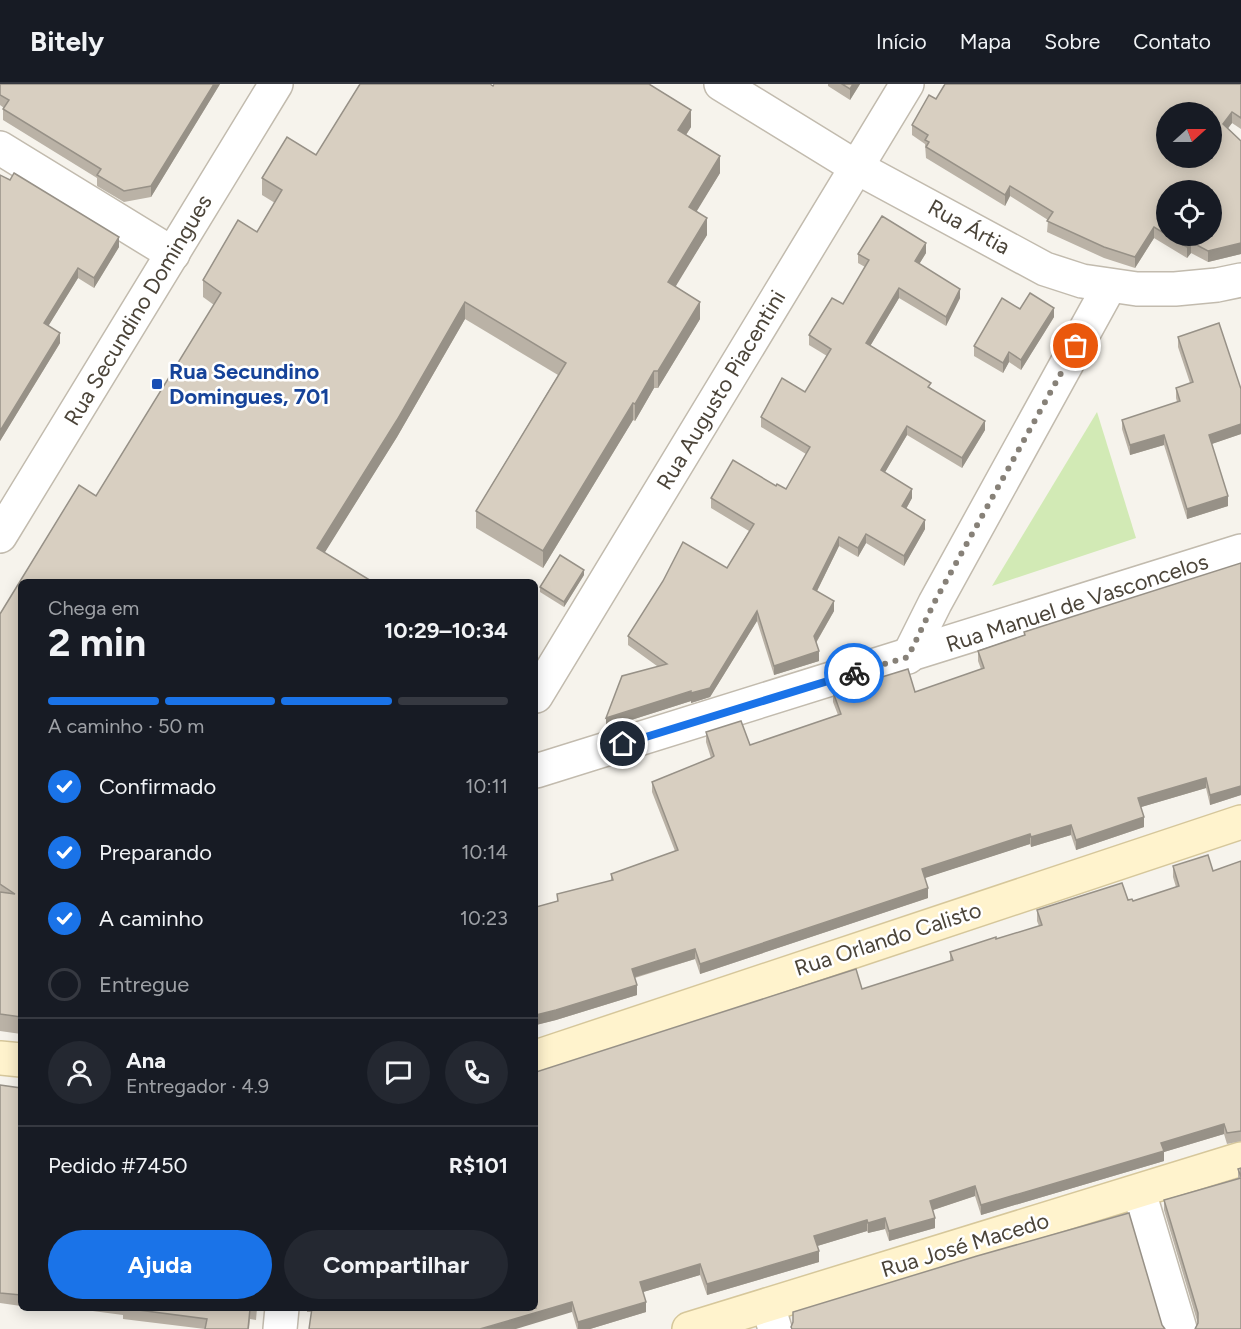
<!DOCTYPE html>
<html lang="pt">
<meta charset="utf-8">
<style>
:root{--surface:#171b24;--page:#242831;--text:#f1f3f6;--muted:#9ea1a6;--line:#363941;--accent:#1a73e8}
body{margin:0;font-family:Figtree,sans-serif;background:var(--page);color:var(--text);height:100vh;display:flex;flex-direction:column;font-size:22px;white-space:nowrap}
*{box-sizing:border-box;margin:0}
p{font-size:20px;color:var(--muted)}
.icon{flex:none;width:33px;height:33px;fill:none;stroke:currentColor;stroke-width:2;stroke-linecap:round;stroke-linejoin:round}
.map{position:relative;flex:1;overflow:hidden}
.details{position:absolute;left:18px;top:495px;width:520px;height:732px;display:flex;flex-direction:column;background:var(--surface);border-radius:9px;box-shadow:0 3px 15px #0003}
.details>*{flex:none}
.needle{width:39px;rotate:69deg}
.tools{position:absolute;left:1156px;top:18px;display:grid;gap:12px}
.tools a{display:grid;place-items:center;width:66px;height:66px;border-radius:50%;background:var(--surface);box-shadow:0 3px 15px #0003;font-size:30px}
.pin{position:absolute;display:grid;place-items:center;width:51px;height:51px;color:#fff;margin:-26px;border:3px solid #fff;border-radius:50%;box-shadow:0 2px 6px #0007}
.courier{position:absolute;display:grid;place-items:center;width:60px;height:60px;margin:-30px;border:4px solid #1a73e8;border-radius:50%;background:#fff;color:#222;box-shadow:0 2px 8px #0007}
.head em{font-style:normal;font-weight:700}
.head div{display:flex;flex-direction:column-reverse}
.head{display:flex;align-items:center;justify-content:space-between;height:102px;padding:0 30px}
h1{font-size:39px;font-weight:700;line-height:45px}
.bar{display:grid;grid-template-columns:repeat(4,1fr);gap:9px 6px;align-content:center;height:72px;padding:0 30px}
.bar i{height:8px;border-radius:4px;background:var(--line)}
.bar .current{background:var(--accent)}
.bar p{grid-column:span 4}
.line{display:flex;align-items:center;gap:15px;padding:0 30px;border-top:2px solid var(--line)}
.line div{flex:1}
.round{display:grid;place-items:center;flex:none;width:63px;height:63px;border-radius:32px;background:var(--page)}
ol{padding:0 30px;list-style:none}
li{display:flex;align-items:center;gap:18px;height:66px}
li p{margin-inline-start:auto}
li .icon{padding:6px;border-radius:50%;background:var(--accent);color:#fff;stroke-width:4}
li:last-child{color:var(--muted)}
li i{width:33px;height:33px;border:3px solid var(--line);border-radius:50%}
.cta{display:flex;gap:12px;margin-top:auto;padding:12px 30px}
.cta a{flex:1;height:69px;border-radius:36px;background:var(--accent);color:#fff;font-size:24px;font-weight:700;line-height:69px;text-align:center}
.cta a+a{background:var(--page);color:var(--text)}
header{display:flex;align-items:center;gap:36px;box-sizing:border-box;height:84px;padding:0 30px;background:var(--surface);border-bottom:2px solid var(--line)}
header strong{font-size:28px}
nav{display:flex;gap:33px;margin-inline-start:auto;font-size:21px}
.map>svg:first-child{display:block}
.green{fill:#d2eab5}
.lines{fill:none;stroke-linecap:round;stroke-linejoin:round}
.street-casing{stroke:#c2bbae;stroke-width:36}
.secondary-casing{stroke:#d6c79b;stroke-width:36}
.street{stroke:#fff;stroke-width:33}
.secondary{stroke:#fff3cd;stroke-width:33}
.wall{fill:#bab2a6;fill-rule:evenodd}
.shaded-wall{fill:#979187}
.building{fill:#d8cfc1;stroke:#979187;stroke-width:1.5;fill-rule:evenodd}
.done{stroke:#878178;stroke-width:6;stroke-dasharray:0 10.8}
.route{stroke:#1a73e8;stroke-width:8}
.transit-dot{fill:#1a4fb4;stroke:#fff;stroke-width:2}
.labels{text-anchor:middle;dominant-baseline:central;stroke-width:5;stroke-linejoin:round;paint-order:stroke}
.street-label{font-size:22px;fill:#4b4439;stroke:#fff}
.transit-label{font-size:22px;font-weight:bold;fill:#164399;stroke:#fff;text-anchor:start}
</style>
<header>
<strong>Bitely</strong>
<nav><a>Início</a><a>Mapa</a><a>Sobre</a><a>Contato</a></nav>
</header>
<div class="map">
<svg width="1241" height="1245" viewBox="0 0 1241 1245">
<rect width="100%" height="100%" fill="#f6f3ec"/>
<polygon class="green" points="1097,328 1136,454 992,502"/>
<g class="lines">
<defs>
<g id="street">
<polyline points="721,0 856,83 1045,185 1082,197 1137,205 1175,205 1217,201 1241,196"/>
<polyline points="0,64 173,170"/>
<polyline points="0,452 276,0"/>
<polyline points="908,573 935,519 1109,203"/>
<polyline points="536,612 907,0"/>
<polyline points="536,687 1241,467"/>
<polyline points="1139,1108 1180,1245"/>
<polyline points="768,1221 775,1245"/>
<polyline points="280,1245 282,1224"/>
</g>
<g id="secondary">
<polyline points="536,973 1241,738"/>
<polyline points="0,974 21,976"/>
<polyline points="689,1245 1241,1075"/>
</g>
</defs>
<use href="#street" class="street-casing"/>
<use href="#secondary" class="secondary-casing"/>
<use href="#street" class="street"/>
<use href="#secondary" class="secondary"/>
</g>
<g class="wall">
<polygon points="0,0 220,0 151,113 124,118 97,102 97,94 3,36 3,25 4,24 0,21"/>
<polygon points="360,0 490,0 493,2 494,0 649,0 691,26 691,43 686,51 720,72 720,89 696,127 707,134 707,151 675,202 700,218 700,235 658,304 654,304 635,337 633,336 543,484 476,444 476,427 558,291 465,235 397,353 324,469 373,498 21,498 21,950 0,947 0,530 79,401 96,412 214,221 203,213 203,196 238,136 257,148 275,119 262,111 262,94 287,53 316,71"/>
<polygon points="828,0 860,0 850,16 828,2"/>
<path d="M 1241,0 L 1241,45 L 1232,39 L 1228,44 L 1241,57 L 1241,170 L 1208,178 L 1191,169 L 1187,174 L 1154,154 L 1135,184 L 1104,174 L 1047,148 L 1048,136 L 1010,112 L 1005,122 L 926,74 L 925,60 L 912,51 L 912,41 L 936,15 ZM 1167,106 L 1212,152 L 1167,152 Z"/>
<polygon points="0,91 119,163 94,204 78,194 48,242 60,259 0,357"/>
<polygon points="926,169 919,180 960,214 946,242 899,214 870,262 931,304 985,346 962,384 907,351 885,388 912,414 906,425 925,445 904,482 866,459 858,473 839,462 817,507 834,527 816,559 819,577 774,591 757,537 710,613 691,619 691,617 606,644 657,582 628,561 628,552 727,484 749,447 711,424 711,414 776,402 786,405 806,370 761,343 761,333 805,308 827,272 809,261 809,251 843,220 865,183 858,179 858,170"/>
<polygon points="1020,225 1054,233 1021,286 1009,278 1003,289 974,272 974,262"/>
<polygon points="1178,253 1241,305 1241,350 1211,360 1228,422 1187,435 1164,361 1130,371 1122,345 1122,336 1177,318 1176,314 1176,304 1190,299 1178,263"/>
<polygon points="1241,479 1241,711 1210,721 1206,704 1141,723 1144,743 1076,766 1071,751 1031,763 1030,760 924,794 928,814 700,890 695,875 635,894 637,911 556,936 536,941 536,823 557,817 557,810 611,797 611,790 675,767 652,708 652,698 711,674 706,658 706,648 750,661 838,631 833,618 833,608 915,608 981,585 978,577 978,567 1024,551 1024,548"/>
<polygon points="584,491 564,523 540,508 540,503"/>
<polygon points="1241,777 1241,1057 1227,1060 1224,1050 1164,1068 1164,1077 981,1131 975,1112 933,1126 935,1144 889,1157 885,1145 868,1149 867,1147 817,1162 819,1178 707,1211 700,1191 643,1208 646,1228 590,1245 577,1245 572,1228 307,1228 307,1224 536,1224 862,905 950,877 950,868 996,855 1039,842 1037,837 1037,826 1128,816 1133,817 1176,803 1173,793 1173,782 1213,787"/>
<polygon points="0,1001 21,1004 21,1222 0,1219"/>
<polygon points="1241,1084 1241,1245 1198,1240 1164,1126 1164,1116 1238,1094 1238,1085"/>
<polygon points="40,1224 58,1224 58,1226"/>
<polygon points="70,1224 257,1224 256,1236 250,1235 249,1245 205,1245 123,1235 123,1231"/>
</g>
<g class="shaded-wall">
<polygon points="214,0 220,0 151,113 151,102"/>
<polygon points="853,0 860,0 850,16 850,5"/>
<polygon points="691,26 691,43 678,63 678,46"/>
<polygon points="1232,28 1232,39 1223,51 1223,40"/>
<polygon points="720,72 720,89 689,140 689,123"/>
<polygon points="1010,102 1010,112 1005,122 1005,111"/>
<polygon points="707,134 707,151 668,215 668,198"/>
<polygon points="1154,143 1154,154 1135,184 1135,173"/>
<polygon points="119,153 119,163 94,204 94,194"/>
<polygon points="1191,158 1191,169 1187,174 1187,163"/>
<polygon points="926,159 926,169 915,187 915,177"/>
<polygon points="1241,159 1241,170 1208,178 1208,167"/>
<polygon points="78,184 78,194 44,249 44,239"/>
<polygon points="899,204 899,214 866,269 866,259"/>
<polygon points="960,205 960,214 946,242 946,233"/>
<polygon points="465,218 465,235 397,353 317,481 317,464"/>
<polygon points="700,218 700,235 658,304 658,287"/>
<polygon points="1054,224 1054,233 1021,286 1021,276"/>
<polygon points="60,249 60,259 0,357 0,347"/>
<polygon points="1009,268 1009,278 1003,289 1003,279"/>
<polygon points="654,287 654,304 635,337 635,320"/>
<polygon points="633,319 633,336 543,484 543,467"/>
<polygon points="985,337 985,346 962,384 962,374"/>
<polygon points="1241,340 1241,350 1209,361 1209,351"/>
<polygon points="907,342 907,351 881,395 881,386"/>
<polygon points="1164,351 1164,361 1130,371 1130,361"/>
<polygon points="912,405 912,414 902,432 902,422"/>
<polygon points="1228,412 1228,422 1187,435 1187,425"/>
<polygon points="925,436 925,445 904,482 904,472"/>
<polygon points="866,450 866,459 858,473 858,464"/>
<polygon points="839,453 839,462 813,515 813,505"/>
<polygon points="584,486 584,491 564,523 564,518"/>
<polygon points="834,517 834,527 814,562 814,552"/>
<polygon points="757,527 757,537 710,613 691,619 691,609"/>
<polygon points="819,567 819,577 774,591 774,582"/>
<polygon points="691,607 691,617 606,644 606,634"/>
<polygon points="1206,694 1206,704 1138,724 1138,714"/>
<polygon points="1241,702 1241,711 1210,721 1210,711"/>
<polygon points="1144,733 1144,743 1076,766 1076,756"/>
<polygon points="1071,741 1071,751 1031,763 1031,753"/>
<polygon points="1030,750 1030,760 922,795 922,785"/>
<polygon points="928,804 928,814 700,890 700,880"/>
<polygon points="695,865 695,875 632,894 632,885"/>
<polygon points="637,901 637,911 556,936 536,941 536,931"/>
<polygon points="1224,1040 1224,1050 1164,1068 1164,1077 981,1131 981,1121 1161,1059"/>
<polygon points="975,1102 975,1112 930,1127 930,1117"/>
<polygon points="885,1134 885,1145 868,1149 868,1139"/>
<polygon points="935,1134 935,1144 889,1157 889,1147"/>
<polygon points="867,1136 867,1147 814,1163 814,1152"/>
<polygon points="819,1167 819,1178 707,1211 707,1200"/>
<polygon points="700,1180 700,1191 640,1209 640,1198"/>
<polygon points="572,1218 572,1228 516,1245 480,1245"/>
<polygon points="646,1218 646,1228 590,1245 578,1245 578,1238"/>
</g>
<g class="building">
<polygon points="0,0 214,0 151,102 124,107 97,91 101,85 3,25 9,16 0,11"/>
<polygon points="360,0 490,0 493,2 494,0 649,0 691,26 678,46 720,72 689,123 707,134 668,198 700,218 658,287 654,287 635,320 633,319 543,467 476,427 566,279 465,218 397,336 317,464 373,498 21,498 21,933 0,930 0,808 15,810 0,800 0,530 79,401 96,412 221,209 203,196 238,136 257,148 282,106 262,94 287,53 316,71"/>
<polygon points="842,0 853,0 850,5"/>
<path d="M 945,0 L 1241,0 L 1241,34 L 1232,28 L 1223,40 L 1241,57 L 1241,159 L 1208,167 L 1191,158 L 1187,163 L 1168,152 L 1212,152 L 1212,106 L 1167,106 L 1167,151 L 1154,143 L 1135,173 L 1104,163 L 1047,137 L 1053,128 L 1010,102 L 1005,111 L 926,63 L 929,58 L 925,56 L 928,51 L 912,41 L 929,11 L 936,15 ZM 1167,28 L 1212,28 L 1212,74 L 1167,74 Z"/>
<polygon points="14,89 119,153 94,194 78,184 44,239 60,249 0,347 0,91 10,96"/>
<polygon points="882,132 926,159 915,177 960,205 946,233 899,204 866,259 931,299 928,303 985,337 962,374 907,342 881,386 912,405 902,422 925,436 904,472 866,450 858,464 839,453 813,505 834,517 814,552 819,567 774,582 757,527 710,604 691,609 691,607 606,634 622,592 667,580 628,552 663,497 683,458 727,484 754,440 711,414 733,376 776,402 777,400 786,405 810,363 761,333 782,294 805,308 831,265 809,251 832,214 843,220 869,176 858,170"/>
<polygon points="1030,209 1054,224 1021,276 1009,268 1003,279 974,262 1002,214 1020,225"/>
<polygon points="1219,239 1241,305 1241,340 1209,351 1228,412 1187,425 1164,351 1130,361 1122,336 1180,317 1176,304 1193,298 1178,253"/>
<polygon points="560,471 584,486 564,518 540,503"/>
<polygon points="1241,479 1241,702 1210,711 1206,694 1138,714 1144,733 1076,756 1071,741 1031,753 1030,750 922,785 928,804 700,880 695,865 632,885 637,901 556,926 536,931 536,823 558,817 557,810 613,796 611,790 678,766 652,698 711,674 714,672 706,648 741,637 750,661 841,630 833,608 908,585 915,608 984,584 978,567 1025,551 1024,548"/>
<polygon points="1208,771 1213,787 1241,777 1241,1047 1227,1049 1224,1040 1161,1059 1164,1067 981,1121 975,1102 930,1117 935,1134 889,1147 885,1134 868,1139 867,1136 814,1152 819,1167 707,1200 700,1180 640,1198 646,1218 578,1238 572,1218 480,1245 309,1245 312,1224 536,1224 536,988 856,885 862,905 953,876 950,868 996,853 996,855 1042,841 1037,826 1122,799 1128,816 1132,815 1133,817 1179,802 1173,782"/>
<polygon points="0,1001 21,1004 21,1211 0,1209"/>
<polygon points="1241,1084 1241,1093 1238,1085"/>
<polygon points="1241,1094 1241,1245 1195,1245 1198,1239 1198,1229 1164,1116"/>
<polygon points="1129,1129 1162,1241 1165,1245 792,1245 791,1243 793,1238 793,1228 977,1172"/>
<polygon points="123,1224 256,1224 256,1226 250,1225 248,1245 205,1245 207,1235"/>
</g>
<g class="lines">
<polyline class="done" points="854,589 908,573 934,519 1076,262"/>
<polyline class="route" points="623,660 854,589"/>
</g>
<rect class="transit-dot" x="151" y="294" width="12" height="12" rx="3"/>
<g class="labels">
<g class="street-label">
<text transform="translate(969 143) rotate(29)">Rua Ártia</text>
<text transform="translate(138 226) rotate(-59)">Rua Secundino Domingues</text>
<text transform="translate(721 306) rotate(-59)">Rua Augusto Piacentini</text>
<text transform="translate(1077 519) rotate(-18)">Rua Manuel de Vasconcelos</text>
<text transform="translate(888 855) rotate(-18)">Rua Orlando Calisto</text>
<text transform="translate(965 1161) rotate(-17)">Rua José Macedo</text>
</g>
<g class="transit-label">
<text x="169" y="287">Rua Secundino<tspan x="169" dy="25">Domingues, 701</tspan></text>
</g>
</g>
</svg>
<div class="tools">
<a><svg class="needle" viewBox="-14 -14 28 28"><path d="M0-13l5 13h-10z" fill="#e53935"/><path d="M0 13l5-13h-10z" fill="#9ea1a6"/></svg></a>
<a><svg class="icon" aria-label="locate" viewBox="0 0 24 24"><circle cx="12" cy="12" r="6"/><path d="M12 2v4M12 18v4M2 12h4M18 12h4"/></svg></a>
</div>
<div class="pin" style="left:1076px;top:262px;background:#ea580c"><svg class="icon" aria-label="bag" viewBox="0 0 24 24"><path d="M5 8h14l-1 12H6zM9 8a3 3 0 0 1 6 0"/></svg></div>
<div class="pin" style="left:623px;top:660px;background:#1f2937"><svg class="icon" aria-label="home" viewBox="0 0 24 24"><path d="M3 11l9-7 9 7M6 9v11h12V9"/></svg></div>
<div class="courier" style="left:854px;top:589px"><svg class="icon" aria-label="bike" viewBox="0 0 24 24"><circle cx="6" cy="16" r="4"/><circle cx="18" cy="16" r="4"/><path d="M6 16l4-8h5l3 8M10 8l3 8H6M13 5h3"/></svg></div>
<section class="details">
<div class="head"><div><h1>2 min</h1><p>Chega em</p></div><em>10:29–10:34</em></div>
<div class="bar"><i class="current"></i><i class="current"></i><i class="current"></i><i></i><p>A caminho · 50 m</p></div>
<ol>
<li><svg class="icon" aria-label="check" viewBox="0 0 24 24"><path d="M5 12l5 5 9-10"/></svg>Confirmado<p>10:11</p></li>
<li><svg class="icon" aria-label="check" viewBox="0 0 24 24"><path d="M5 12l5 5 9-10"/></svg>Preparando<p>10:14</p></li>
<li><svg class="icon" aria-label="check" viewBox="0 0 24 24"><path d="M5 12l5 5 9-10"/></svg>A caminho<p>10:23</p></li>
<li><i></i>Entregue</li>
</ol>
<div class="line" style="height:108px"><a class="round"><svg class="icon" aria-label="person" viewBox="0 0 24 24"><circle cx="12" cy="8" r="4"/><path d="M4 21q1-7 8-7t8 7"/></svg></a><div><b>Ana</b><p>Entregador · 4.9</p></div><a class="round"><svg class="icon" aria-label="chat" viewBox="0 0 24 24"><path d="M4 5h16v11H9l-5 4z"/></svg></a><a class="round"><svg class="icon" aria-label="phone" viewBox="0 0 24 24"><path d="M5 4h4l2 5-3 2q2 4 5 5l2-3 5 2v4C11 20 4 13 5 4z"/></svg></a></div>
<div class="line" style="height:78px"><div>Pedido #7450</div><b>R$101</b></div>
<div class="cta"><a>Ajuda</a><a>Compartilhar</a></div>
</section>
</div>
